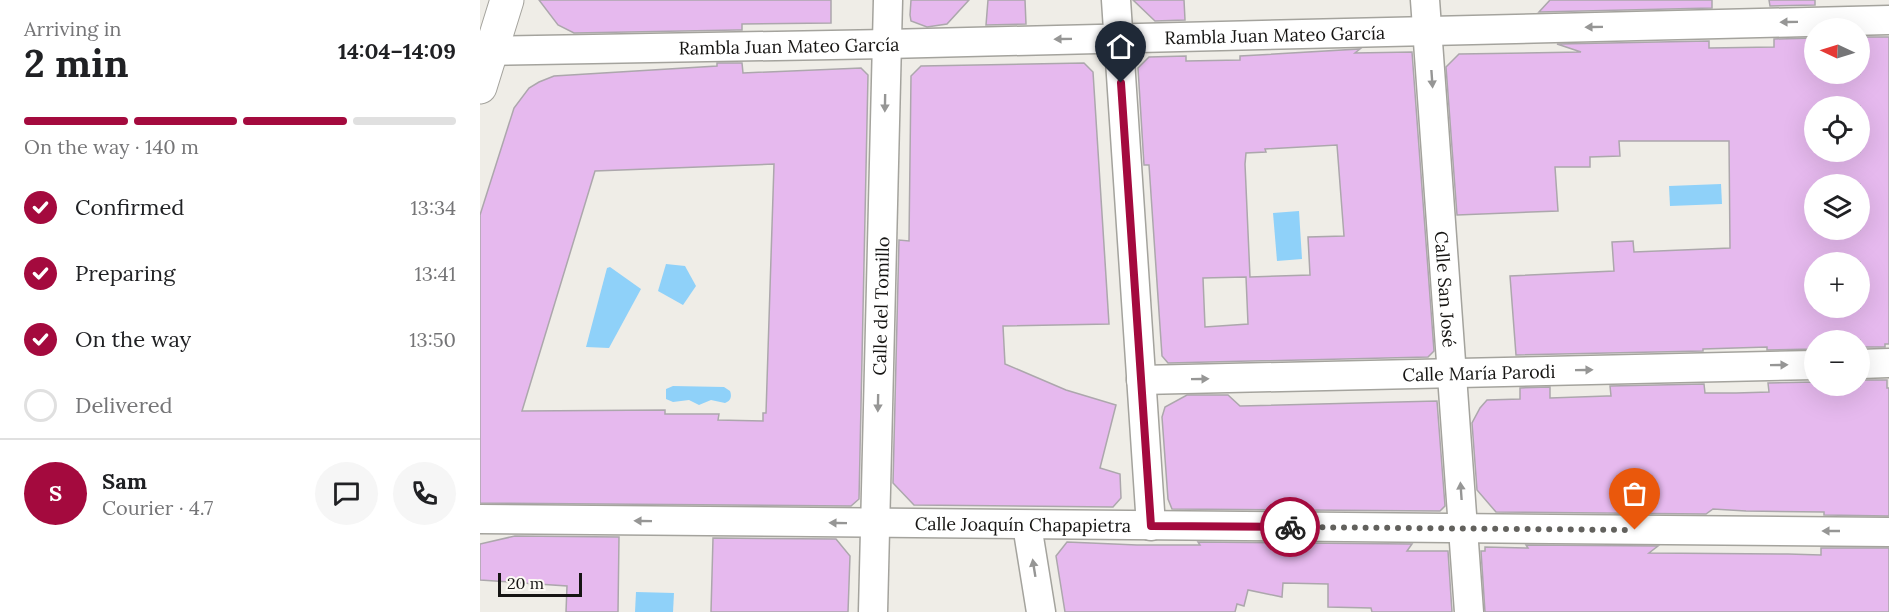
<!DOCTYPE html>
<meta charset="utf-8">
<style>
:root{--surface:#fff;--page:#f6f6f6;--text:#202124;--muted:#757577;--line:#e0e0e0;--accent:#a40a3e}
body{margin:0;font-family:Lora,serif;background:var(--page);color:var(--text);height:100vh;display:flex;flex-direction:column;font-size:22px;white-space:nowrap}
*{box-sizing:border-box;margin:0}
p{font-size:20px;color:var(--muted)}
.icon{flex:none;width:33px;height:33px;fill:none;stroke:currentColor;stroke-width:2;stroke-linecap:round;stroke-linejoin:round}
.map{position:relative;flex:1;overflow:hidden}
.details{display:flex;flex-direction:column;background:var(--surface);width:480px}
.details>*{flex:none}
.needle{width:39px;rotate:274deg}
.tools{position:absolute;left:1324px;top:18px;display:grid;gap:12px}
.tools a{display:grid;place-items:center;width:66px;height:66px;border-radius:50%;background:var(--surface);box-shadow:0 6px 24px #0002;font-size:30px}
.scale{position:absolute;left:18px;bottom:15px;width:84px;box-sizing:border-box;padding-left:6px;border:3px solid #161513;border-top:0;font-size:16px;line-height:21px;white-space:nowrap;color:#161513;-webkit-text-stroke:4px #fcfaf4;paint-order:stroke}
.pin{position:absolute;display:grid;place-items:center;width:51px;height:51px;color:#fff;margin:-62px -26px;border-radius:50% 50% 50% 0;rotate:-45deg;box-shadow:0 0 6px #0007}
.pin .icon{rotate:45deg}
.courier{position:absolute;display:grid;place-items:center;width:60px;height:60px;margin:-30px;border:4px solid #a40a3e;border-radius:50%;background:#fff;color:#222;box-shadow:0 2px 8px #0007}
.overview em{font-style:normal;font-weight:700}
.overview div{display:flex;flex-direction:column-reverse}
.overview{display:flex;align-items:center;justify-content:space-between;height:102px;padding:0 24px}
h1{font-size:39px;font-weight:700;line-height:45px}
.bar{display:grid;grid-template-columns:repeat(4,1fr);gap:9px 6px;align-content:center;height:72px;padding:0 24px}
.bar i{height:8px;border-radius:4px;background:var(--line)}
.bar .on{background:var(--accent)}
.bar p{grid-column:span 4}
.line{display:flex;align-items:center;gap:15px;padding:0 24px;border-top:2px solid var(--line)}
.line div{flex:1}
.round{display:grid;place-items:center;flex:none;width:63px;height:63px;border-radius:32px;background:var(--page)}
ol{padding:0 24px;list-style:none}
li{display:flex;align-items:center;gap:18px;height:66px}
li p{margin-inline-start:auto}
li .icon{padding:6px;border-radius:50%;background:var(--accent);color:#fff;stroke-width:4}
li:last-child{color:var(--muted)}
li i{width:33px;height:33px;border:3px solid var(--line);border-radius:50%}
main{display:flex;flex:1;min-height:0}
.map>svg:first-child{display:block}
.water{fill:#8fd1f9}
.building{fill:#e6b9ee;stroke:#aca7ac;stroke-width:1.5;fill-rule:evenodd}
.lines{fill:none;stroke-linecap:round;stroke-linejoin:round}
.street-casing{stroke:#a4a39d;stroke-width:31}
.secondary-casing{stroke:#a4a39d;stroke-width:35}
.street{stroke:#fff;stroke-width:28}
.secondary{stroke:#fff;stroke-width:33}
.oneway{fill:#969695}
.done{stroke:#62615d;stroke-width:6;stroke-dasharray:0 10.8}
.route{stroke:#a40a3e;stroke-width:8}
.labels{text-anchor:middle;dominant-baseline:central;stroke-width:4.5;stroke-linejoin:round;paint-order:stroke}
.street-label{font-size:18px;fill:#161513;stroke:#fcfaf4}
</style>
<main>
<section class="details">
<div class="overview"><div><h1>2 min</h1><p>Arriving in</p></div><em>14:04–14:09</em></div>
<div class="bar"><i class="on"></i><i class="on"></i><i class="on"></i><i></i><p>On the way · 140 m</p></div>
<ol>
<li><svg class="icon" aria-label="check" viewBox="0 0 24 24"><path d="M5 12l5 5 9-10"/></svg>Confirmed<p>13:34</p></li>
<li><svg class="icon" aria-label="check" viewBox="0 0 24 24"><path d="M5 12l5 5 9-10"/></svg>Preparing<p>13:41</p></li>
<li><svg class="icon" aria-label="check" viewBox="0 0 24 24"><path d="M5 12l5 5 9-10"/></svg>On the way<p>13:50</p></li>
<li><i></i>Delivered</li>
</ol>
<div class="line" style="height:108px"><b class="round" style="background:var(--accent);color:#fff">S</b><div><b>Sam</b><p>Courier · 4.7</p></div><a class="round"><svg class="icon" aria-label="chat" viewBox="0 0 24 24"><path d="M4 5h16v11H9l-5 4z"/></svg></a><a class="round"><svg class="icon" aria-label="phone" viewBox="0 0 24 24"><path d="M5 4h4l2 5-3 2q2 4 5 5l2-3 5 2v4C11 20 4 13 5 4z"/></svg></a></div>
</section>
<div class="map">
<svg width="1409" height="612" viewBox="0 0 1409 612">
<rect width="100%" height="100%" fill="#efede7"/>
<g class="water">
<polygon points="1241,184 1242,204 1190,206 1189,186"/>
<polygon points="819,211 822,259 797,261 793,213"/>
<polygon points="186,264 205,266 216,286 203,305 178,291"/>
<polygon points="130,267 161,289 129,348 106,347 127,268"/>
<path d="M 193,386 L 244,387 L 250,391 C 252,396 251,401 245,403 L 231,400 L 219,405 L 209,400 L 193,402 L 186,399 L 186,389 Z"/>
<polygon points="156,592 194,593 193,612 155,612"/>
</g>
<g class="building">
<polygon points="59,0 351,0 351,23 262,24 262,30 257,30 94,33 78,25"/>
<polygon points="431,0 489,0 467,24 447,27 431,21 430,15"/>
<polygon points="508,0 545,0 546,24 506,25"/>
<polygon points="653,0 704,0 705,20 675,21"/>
<polygon points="1070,0 1232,0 1232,8 1059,12"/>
<polygon points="1289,0 1335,0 1335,5 1290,6"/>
<path d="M 1380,37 L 1409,37 L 1409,344 L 1405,344 L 1405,347 L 1380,347 L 1380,340 L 1335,340 L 1335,349 L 1287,350 L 1287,347 L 1223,349 L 1223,351 L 1036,355 L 1030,276 L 1134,271 L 1132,242 L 1153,241 L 1154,252 L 1250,248 L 1249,141 L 1139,141 L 1140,156 L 1110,157 L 1110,167 L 1075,167 L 1078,211 L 977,215 L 966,67 L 979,54 L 1101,52 L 1077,44 L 1229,41 L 1229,48 L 1294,47 L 1294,39 L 1335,38 L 1335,74 L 1380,74 ZM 1335,106 L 1380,106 L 1380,152 L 1335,152 ZM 1335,184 L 1380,184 L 1380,230 L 1335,230 ZM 1335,262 L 1380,262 L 1380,308 L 1335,308 Z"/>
<path d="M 880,49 L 875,53 L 932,52 L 954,351 L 948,357 L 688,363 L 682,356 L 669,165 L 664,165 L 658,68 L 669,57 L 706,56 L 706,61 L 760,60 L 760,56 ZM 857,145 L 864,236 L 828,237 L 830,275 L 770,277 L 765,164 L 766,153 L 786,152 L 785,149 ZM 766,277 L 768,324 L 725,327 L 723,278 Z"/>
<path d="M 237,63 L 262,63 L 263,73 L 381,68 L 388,75 L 379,499 L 371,506 L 0,503 L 0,215 L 34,108 L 49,88 L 59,82 L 74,76 L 237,66 ZM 294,164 L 286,413 L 283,413 L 283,421 L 238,420 L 239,414 L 185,414 L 185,410 L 42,411 L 115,171 Z"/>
<polygon points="604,63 613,72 629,324 523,326 525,364 586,390 636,405 620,468 640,474 641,498 633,507 434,505 413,483 419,240 429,241 431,76 441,66"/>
<polygon points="1380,380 1407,380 1407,388 1409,388 1409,516 1344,515 1344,512 1266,511 1233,509 1226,514 1016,512 997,490 992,423 1000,408 1007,400 1040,399 1040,388 1070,387 1070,398 1127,396 1131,396 1130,386 1224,384 1225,393 1256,393 1289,392 1288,383 1335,382 1335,386 1380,386"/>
<polygon points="707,395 748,395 760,406 957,401 965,506 960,511 692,509 688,499 682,417 685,407"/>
<polygon points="35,536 139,537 138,612 86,612 87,586 0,580 0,544"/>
<polygon points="233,538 356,539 370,556 368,612 231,612"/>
<polygon points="587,542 657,545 720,545 718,542 932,544 927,551 968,551 972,612 892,612 891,608 848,607 848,584 803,583 802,597 768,590 764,606 757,604 755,612 585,612 576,556"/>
<polygon points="1046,545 1178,546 1169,553 1308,554 1341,555 1341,548 1409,548 1409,612 1005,612 1001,551 1005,551 1005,547 1048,548"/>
</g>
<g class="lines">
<defs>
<g id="street">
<polyline points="636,0 671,526"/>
<path id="s1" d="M 945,0 L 989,612"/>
<path id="s2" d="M 0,51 L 407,44 L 1409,20"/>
<polyline points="1380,364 1409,363"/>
<path id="s3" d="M 661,380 L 1335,365"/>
<path id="s4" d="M 0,519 L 1409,532"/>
<polyline points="547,525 561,612"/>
<path id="s5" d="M 393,612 L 408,0"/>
</g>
<polyline id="secondary" points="0,87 27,0"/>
</defs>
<use href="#street" class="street-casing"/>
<use href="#secondary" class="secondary-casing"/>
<use href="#street" class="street"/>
<use href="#secondary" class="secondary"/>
</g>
<defs><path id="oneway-solid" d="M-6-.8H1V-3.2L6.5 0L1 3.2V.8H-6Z" transform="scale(1.5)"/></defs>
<g class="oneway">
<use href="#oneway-solid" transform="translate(1309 22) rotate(179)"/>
<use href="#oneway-solid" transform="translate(1114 27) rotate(179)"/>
<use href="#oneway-solid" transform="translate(583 39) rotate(179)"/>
<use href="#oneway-solid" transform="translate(952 79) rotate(86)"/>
<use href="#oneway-solid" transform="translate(405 103) rotate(91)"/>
<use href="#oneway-solid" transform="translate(1299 365) rotate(-1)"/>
<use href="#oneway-solid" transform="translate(1104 370) rotate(-1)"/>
<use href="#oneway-solid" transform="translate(720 379) rotate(-1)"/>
<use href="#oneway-solid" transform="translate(398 403) rotate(91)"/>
<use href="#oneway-solid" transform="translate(981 491) rotate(-94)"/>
<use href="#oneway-solid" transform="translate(163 521) rotate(-179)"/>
<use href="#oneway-solid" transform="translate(358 523) rotate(-179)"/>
<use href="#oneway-solid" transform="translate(1351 531) rotate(-180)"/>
<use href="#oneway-solid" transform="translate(554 568) rotate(-99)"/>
</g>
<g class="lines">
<polyline class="done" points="810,527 1155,530"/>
<polyline class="route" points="641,83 671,526 810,527"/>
</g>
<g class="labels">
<g class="street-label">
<text stroke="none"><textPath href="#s2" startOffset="795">Rambla Juan Mateo García</textPath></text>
<text stroke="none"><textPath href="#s2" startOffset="309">Rambla Juan Mateo García</textPath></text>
<text stroke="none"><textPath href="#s1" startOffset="290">Calle San José</textPath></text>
<text stroke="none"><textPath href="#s5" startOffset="306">Calle del Tomillo</textPath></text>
<text stroke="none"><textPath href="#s3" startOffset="338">Calle María Parodi</textPath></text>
<text stroke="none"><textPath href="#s4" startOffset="543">Calle Joaquín Chapapietra</textPath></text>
</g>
</g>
</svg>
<div class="tools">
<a><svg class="needle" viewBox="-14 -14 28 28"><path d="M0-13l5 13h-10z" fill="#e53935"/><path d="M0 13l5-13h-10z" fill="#757577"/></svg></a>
<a><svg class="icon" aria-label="locate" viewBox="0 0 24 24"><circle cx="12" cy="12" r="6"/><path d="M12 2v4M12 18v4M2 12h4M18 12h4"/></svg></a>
<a><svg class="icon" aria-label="layers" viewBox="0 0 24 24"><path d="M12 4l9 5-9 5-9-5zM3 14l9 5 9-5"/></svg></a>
<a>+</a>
<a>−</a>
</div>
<div class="scale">20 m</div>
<div class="pin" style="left:1155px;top:530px;background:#ea580c"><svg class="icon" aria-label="bag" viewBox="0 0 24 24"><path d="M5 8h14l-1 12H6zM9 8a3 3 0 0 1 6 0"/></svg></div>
<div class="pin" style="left:641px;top:83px;background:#1f2937"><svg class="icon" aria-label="home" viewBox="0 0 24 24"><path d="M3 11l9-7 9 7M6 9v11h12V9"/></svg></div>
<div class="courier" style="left:810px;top:527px"><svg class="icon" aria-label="bike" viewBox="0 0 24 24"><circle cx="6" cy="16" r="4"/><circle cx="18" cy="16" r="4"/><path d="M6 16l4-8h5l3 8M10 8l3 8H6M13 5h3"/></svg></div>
</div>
</main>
